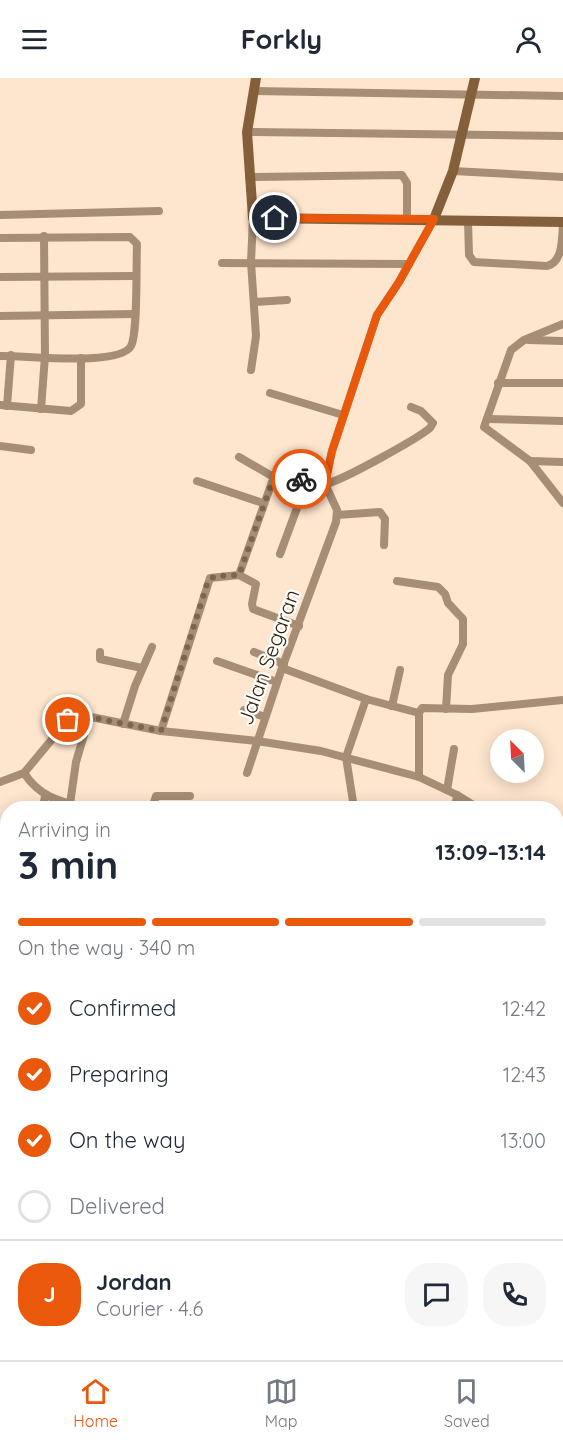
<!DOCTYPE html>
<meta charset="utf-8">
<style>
:root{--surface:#fff;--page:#f6f6f7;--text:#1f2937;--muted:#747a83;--line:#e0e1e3;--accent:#ea580c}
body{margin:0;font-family:Quicksand,sans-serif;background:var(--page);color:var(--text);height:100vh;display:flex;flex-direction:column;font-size:22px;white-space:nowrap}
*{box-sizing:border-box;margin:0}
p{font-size:20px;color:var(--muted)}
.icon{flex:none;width:33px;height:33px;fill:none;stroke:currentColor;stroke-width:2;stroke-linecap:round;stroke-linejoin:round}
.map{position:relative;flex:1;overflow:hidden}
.panel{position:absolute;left:0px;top:723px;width:564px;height:560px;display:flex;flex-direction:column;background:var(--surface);border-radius:24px 24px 0 0;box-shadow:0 3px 15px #0003}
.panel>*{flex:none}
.needle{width:39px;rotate:336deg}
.fabs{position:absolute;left:490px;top:651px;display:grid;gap:12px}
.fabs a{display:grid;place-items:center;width:54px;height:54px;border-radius:50%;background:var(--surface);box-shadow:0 3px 15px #0003;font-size:30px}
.pin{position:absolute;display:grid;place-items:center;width:51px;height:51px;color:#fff;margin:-26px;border:3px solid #fff;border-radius:50%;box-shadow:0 2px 6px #0007}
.courier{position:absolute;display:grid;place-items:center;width:60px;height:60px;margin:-30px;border:4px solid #ea580c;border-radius:50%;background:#fff;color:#222;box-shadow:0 2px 8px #0007}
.headline em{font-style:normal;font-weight:800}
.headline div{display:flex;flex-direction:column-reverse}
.headline{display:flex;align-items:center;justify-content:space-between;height:102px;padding:0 18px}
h1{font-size:39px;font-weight:800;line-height:45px}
.bar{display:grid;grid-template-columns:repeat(4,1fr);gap:9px 6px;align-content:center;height:72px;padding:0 18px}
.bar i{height:8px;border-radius:4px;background:var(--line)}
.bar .on{background:var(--accent)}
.bar p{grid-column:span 4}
.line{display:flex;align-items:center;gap:15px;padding:0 18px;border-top:2px solid var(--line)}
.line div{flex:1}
.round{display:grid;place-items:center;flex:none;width:63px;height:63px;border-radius:24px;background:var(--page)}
ol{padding:0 18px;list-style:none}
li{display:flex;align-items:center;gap:18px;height:66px}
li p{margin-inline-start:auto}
li .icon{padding:6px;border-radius:50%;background:var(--accent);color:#fff;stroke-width:4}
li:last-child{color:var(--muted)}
li i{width:33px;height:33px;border:3px solid var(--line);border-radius:50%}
header{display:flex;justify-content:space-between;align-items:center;height:78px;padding:0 18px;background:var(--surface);font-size:27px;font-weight:800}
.tab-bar{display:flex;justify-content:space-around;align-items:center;height:84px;border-top:2px solid var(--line);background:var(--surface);font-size:16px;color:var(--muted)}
.tab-bar a{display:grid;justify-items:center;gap:3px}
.tab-bar .on{color:var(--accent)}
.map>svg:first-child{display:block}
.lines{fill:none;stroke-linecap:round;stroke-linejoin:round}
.river{stroke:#71aee4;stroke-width:16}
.street{stroke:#a68d74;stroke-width:8}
.secondary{stroke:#84603a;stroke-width:10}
.done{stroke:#7c654c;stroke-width:6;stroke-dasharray:0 10.8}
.route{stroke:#ea580c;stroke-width:8}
.labels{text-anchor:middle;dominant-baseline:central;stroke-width:4.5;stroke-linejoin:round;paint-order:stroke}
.street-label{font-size:21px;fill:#362006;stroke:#fff}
</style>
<header><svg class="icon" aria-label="menu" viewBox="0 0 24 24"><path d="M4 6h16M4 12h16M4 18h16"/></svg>Forkly<svg class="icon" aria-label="person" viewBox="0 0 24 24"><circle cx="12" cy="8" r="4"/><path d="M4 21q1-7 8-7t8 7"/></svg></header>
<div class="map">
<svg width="563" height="1282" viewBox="0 0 563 1282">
<rect width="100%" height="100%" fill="#fee5ce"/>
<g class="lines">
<g class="river">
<polyline points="0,1198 8,1209"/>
<polyline points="77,1275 98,1282"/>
</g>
<g class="street">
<polyline points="253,13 563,18"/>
<polyline points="247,54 563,58"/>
<polyline points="453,93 563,99"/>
<polyline points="249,99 402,97 407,105 407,140"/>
<polyline points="0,137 159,133"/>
<path d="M 468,143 L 469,177 L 474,184 L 547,188 C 563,184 562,161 563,145"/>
<path d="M 0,160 L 130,159 L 137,166 C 136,184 138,256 131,268 C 120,289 23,277 0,278"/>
<polyline points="222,185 409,186"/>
<polyline points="0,199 135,198"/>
<polyline points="255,224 287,222"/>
<polyline points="0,238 135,236"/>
<polyline points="563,246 524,262 511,272 484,349 530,383 563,425"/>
<polyline points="528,262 563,263"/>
<polyline points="251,292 256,258 251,184 253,140"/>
<polyline points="498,305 563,305"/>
<polyline points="270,315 343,337"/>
<polyline points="0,327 71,333 81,326 81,280"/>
<polyline points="7,328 11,277"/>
<polyline points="41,331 45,278 44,158"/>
<polyline points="487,341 563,343"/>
<polyline points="0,368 31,372"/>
<polyline points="239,379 277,401"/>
<polyline points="530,383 563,384"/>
<polyline points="197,403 263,425"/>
<polyline points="325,406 332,373 377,237 399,204 434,141"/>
<polyline points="337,437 380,434 385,441 384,467"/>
<polyline points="280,476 307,403"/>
<path d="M 239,497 L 272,404 C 291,391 307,410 326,406 C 343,402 417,361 430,350 L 433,345 L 421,333 L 411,329"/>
<polyline points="397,503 438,509 445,516 448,525 463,541 463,566 448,597 446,631"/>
<polyline points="100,574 100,581 142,590"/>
<polyline points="254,574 284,586"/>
<polyline points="217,583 277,604"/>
<polyline points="282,590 366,621 419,635"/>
<polyline points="392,628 400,592"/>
<polyline points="244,632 265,639"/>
<polyline points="123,646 135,608 152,569"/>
<polyline points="161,653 210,500 239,497 256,506 252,526 253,531 299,548"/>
<path d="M 24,695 C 39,718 58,723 84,730"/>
<polyline points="247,695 282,590 336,444 337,432 325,406"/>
<polyline points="419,699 419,635 422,630 472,631 563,622"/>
<polyline points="0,704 24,695 68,642 81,637 161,653 257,663 321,673 419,699 457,717 455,730"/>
<polyline points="447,712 454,671"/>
<polyline points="457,717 473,727"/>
<polyline points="70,726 76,684 89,640"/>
<polyline points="43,730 45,718"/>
<polyline points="152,730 156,718 190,718"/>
<polyline points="354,730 346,679 366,621"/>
<polyline points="0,763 8,764"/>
<polyline points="0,803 8,803"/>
<polyline points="0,876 8,877"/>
<polyline points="0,1114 8,1114"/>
<polyline points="184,1275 185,1282"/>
<polyline points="331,1277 344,1282"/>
</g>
<g class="secondary">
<polyline points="256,0 247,54 253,140 563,144"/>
<polyline points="434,141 453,93 475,0"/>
<polyline points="556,1048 563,1051"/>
<polyline points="0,1077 8,1076"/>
</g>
</g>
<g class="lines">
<polyline class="done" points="68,642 76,637 84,638 161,653 208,503 215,498 239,497 272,404 287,398 301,401"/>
<polyline class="route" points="275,140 434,141 399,204 377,237 332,373 325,406 301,401"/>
</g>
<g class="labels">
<g class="street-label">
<text transform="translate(268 579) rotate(-70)">Jalan Segaran</text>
</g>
</g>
</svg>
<div class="fabs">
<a><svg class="needle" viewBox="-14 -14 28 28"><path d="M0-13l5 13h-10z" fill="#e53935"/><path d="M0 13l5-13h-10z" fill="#747a83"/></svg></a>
</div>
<div class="pin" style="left:68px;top:642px;background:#ea580c"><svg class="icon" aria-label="bag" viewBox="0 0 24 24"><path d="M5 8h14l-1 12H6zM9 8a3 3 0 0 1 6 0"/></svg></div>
<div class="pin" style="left:275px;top:140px;background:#1f2937"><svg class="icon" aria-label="home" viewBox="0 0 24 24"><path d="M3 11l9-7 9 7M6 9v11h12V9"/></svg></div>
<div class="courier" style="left:301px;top:401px"><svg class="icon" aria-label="bike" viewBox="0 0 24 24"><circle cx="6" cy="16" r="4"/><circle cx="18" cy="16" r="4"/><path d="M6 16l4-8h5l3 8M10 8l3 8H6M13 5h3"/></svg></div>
<section class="panel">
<div class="headline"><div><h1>3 min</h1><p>Arriving in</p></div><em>13:09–13:14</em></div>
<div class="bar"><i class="on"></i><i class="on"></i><i class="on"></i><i></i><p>On the way · 340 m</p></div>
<ol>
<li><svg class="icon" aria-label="check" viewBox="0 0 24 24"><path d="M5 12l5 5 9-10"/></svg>Confirmed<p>12:42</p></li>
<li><svg class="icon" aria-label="check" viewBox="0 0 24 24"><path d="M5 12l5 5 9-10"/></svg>Preparing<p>12:43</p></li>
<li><svg class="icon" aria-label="check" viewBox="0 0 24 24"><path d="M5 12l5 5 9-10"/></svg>On the way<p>13:00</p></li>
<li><i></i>Delivered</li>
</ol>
<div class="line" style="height:108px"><b class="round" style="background:var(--accent);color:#fff">J</b><div><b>Jordan</b><p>Courier · 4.6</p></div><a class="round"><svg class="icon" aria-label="chat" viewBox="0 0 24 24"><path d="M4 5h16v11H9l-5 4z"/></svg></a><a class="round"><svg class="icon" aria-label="phone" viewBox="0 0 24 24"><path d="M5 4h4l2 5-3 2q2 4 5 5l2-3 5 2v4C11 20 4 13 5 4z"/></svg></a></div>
</section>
</div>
<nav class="tab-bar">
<a class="on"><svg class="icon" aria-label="home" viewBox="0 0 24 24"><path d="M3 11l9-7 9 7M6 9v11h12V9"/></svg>Home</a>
<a><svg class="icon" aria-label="map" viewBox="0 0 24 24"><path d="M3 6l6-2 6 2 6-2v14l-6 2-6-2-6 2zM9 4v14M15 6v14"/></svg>Map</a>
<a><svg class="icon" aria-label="saved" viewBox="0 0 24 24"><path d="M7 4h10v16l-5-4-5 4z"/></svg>Saved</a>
</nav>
